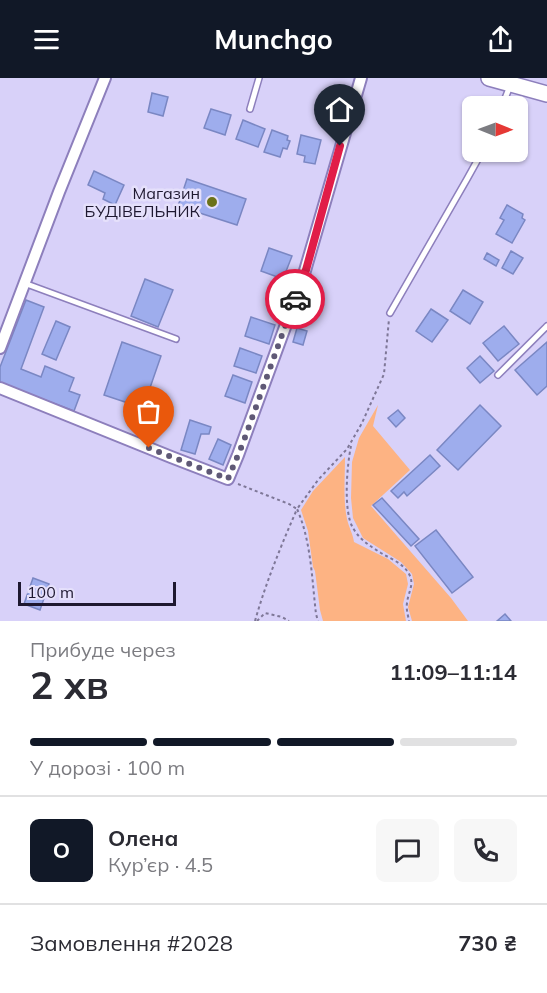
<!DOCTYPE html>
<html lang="uk">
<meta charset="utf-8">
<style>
:root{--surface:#fff;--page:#f7f7f7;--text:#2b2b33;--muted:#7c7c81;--line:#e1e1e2;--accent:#111827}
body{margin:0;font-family:Mulish,sans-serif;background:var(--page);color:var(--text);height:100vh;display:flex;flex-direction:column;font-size:22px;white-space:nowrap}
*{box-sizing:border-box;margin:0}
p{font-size:20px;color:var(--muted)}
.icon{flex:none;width:33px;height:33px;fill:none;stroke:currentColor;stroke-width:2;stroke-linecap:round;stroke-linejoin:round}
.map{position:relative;height:543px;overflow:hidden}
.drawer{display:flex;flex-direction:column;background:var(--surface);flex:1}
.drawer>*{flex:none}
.needle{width:39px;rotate:91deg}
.fabs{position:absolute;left:462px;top:18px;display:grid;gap:12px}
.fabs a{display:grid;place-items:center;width:66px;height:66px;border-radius:9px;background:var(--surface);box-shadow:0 2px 4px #0004;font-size:30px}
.scale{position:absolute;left:18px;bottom:15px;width:158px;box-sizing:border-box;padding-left:6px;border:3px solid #1e1830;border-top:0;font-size:16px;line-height:21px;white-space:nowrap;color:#1e1830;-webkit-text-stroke:4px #e5e0fb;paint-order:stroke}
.pin{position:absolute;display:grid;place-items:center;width:51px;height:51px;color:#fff;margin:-62px -26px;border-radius:50% 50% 50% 0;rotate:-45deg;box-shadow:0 0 6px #0007}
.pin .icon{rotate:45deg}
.courier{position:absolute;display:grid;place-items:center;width:60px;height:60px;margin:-30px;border:4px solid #e11d48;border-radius:50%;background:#fff;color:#222;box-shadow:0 2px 8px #0007}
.head em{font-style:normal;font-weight:700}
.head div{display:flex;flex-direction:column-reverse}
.head{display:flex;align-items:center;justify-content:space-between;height:102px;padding:0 30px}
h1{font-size:39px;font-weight:700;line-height:45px}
.bar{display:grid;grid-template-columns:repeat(4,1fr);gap:9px 6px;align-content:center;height:72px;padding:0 30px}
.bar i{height:8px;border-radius:4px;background:var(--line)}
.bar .selected{background:var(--accent)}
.bar p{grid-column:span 4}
.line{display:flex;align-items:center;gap:15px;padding:0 30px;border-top:2px solid var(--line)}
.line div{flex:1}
.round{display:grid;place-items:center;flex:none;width:63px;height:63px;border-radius:9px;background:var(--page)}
header{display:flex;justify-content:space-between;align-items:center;height:78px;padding:0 30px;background:var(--accent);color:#fff;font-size:27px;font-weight:700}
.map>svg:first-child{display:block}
.green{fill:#fdb383}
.building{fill:#9eaded;stroke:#7a87c3;stroke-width:1.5}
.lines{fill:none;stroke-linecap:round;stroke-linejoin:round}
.service-casing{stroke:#8d7fbc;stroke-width:8}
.minor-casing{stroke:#8d7fbc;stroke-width:14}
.secondary-casing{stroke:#8d7fbc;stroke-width:18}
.path{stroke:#7e7797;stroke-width:2;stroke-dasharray:3 3;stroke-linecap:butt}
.service{stroke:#fff;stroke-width:5}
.minor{stroke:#fff;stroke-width:10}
.secondary{stroke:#fff;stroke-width:15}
.done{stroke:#5f5976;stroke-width:6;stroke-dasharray:0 10.8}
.route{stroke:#e11d48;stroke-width:8}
.poi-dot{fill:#6b7219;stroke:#e5e0fb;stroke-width:2}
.labels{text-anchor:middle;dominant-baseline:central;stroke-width:5;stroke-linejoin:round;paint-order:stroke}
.poi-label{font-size:16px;fill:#1e1830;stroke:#e5e0fb;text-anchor:end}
</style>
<header><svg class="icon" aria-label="menu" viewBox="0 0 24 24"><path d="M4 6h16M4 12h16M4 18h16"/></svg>Munchgo<svg class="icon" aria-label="share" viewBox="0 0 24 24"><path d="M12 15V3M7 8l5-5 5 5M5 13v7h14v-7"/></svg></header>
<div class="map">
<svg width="547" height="543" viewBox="0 0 547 543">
<rect width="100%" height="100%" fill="#d8d1f9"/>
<g class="green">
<polygon points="378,327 373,348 410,392 371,428 451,520 468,543 412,543 408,529 414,506 412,496 401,484 363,460 353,440 351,420 352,384 359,360"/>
<path d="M 345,379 C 345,399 343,422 347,441 C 349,450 353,456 354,464 L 388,481 L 406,496 L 408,506 L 403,526 L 406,543 L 323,543 L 320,532 L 315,493 L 313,489 L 308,453 L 301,432 L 313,413 Z"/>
</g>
<g class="building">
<polygon points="152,15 168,19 163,38 148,34"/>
<polygon points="211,31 231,37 225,57 204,50"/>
<polygon points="243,42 265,51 258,69 236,61"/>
<polygon points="272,52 288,58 287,62 290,63 287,71 283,70 280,79 264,74"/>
<polygon points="301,57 321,62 315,86 304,84 305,78 297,76"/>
<polygon points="94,93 124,107 115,127 103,121 105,115 88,107"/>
<polygon points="187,101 246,121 237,147 178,128"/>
<polygon points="507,127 523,136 522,140 525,142 512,165 496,156 504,142 500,140"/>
<polygon points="269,170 292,178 283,201 261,193"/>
<polygon points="511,173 523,180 513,196 502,190"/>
<polygon points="487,175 499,182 496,188 484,181"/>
<polygon points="145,201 173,212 158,249 131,238"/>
<polygon points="463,212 483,224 470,246 450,233"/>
<polygon points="26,222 44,229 21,291 41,299 45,288 74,300 69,313 80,317 74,333 0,305 0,289"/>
<polygon points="431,231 448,242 432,264 416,253"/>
<polygon points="251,239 275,247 269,266 245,258"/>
<polygon points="56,243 70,249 56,282 42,276"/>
<polygon points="504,248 519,266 498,283 483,265"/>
<polygon points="297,250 307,253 303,267 293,264"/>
<polygon points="122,264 161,278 143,330 104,317"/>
<polygon points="547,264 547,308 537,317 515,292"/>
<polygon points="240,270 262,278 256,295 234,288"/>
<polygon points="480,278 494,293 480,305 467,290"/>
<polygon points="233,297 252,304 245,325 225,318"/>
<polygon points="480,327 501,348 458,392 437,372"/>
<polygon points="398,332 405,340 396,349 388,340"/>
<polygon points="190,342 211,349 209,356 201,356 195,376 181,372"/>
<polygon points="218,361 231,367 223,387 209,381"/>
<polygon points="430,377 440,388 407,418 404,414 398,420 391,413"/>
<polygon points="382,420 419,461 411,468 373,427"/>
<polygon points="436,452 473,499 452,515 415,468"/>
<polygon points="33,500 49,506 40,532 24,526"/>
<polygon points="505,536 511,543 497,543"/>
</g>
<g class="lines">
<defs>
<g id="service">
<polyline points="502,28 510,8"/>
<polyline points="250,31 259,0"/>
<polyline points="24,205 176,261"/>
<polyline points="390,235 467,101 482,74"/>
<polyline points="498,297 547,248"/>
</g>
<g id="minor">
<polyline points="0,270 59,114 105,0"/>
<polyline points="0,310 171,379 228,401 238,377 302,203 361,0"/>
</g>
<polyline id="secondary" points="489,0 547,16"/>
</defs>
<use href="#service" class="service-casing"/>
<use href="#minor" class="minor-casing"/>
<use href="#secondary" class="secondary-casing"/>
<g class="path">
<path d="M 351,368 C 347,387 343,433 353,450 C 360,462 370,468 381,475 C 391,481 405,486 410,498 C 414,507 408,515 407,525 C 406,531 408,537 409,543"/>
<polyline points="238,406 289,426 297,431 318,402 347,371 362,345 384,296 389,241"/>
<path d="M 255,543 C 266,504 281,468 297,431 C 311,462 312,502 316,536 L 318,543"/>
<polyline points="257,543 265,535 282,539 289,543"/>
</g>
<use href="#service" class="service"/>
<use href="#minor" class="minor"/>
<use href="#secondary" class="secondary"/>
</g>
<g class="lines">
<polyline class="done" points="149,370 228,401 243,365 295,221"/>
<polyline class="route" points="295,221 306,192 340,68"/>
</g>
<circle class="poi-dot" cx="212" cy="124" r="6"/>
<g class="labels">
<g class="poi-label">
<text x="200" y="115">Магазин<tspan x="200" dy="18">БУДІВЕЛЬНИК</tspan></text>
</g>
</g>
</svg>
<div class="fabs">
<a><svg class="needle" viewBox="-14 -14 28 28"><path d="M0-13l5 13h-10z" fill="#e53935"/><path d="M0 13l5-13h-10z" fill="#7c7c81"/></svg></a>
</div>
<div class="scale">100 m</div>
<div class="pin" style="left:149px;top:370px;background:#ea580c"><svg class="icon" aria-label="bag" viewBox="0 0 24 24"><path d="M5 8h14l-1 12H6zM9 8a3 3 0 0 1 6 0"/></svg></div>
<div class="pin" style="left:340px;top:68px;background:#1f2937"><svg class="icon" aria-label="home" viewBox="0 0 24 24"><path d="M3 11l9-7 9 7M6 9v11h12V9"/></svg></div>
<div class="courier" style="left:295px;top:221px"><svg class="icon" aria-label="car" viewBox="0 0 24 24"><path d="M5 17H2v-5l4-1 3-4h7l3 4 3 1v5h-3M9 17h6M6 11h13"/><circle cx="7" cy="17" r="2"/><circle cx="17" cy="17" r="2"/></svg></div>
</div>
<section class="drawer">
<div class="head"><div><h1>2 хв</h1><p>Прибуде через</p></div><em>11:09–11:14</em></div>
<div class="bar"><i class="selected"></i><i class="selected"></i><i class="selected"></i><i></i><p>У дорозі · 100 m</p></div>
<div class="line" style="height:108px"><b class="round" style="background:var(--accent);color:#fff">О</b><div><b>Олена</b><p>Кур’єр · 4.5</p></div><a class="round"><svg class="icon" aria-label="chat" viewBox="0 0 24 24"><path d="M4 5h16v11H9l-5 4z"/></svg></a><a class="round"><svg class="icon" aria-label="phone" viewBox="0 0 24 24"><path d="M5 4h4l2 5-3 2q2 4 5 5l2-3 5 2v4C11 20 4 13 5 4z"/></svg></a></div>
<div class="line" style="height:78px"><div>Замовлення #2028</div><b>730 ₴</b></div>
</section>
